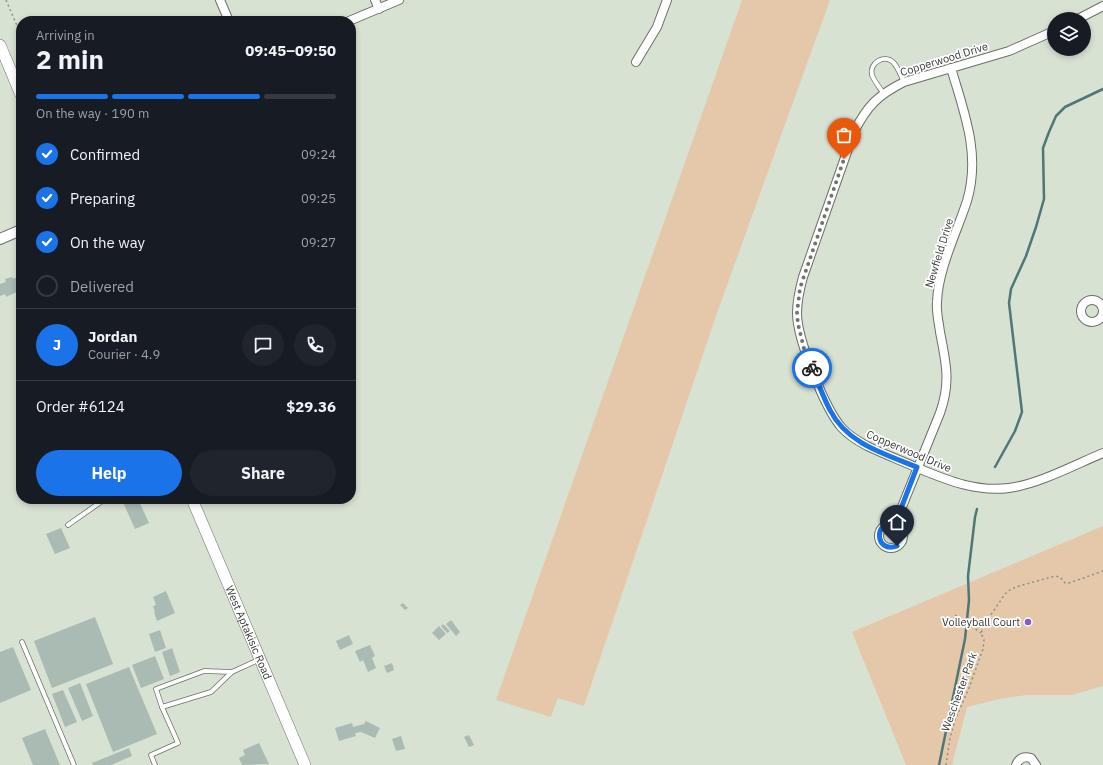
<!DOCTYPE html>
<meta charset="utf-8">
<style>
:root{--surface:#171b24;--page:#20242c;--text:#f1f3f6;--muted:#9ea1a6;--line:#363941;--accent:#1a73e8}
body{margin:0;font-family:"IBM Plex Sans",sans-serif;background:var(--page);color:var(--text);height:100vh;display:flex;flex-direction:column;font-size:15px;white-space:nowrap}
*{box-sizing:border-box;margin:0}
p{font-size:13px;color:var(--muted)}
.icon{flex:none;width:22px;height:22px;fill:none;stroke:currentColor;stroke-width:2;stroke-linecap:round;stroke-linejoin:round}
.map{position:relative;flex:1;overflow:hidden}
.panel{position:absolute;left:16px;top:16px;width:340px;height:488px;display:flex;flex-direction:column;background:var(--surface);border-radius:16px;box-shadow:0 2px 6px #0003}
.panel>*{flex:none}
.fabs{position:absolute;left:1047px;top:12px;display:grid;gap:8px}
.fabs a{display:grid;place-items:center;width:44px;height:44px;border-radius:50%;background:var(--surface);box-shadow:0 2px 6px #0003;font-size:20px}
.pin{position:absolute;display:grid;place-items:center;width:34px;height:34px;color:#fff;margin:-41px -17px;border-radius:50% 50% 50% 0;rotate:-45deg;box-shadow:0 0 4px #0007}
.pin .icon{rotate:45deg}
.courier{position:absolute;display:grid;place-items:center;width:40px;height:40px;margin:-20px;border:3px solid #1a73e8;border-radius:50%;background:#fff;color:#222;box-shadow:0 1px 5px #0007}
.summary em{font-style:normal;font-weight:800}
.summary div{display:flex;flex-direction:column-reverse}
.summary{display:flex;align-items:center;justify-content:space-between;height:68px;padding:0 20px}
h1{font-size:26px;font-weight:800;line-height:30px}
.bar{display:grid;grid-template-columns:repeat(4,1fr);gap:6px 4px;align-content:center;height:48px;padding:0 20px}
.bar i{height:5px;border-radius:3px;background:var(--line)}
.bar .selected{background:var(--accent)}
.bar p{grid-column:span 4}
.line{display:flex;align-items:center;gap:10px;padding:0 20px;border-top:1px solid var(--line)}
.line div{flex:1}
.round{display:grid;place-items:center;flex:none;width:42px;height:42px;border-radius:21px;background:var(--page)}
ol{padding:0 20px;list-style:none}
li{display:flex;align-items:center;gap:12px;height:44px}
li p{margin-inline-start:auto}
li .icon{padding:4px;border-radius:50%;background:var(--accent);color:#fff;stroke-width:4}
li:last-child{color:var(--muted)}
li i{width:22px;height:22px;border:2px solid var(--line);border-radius:50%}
.cta{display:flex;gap:8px;margin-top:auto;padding:8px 20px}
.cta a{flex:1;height:46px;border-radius:24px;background:var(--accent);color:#fff;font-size:16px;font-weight:800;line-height:46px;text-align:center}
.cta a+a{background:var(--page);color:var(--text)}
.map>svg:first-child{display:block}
.green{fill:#e4c8a9}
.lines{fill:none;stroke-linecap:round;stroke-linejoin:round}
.stream{stroke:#507777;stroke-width:2.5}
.building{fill:#aabbb3}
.service-casing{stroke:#697164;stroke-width:5.5}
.minor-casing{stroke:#697164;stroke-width:10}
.tertiary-casing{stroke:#697164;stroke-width:12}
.secondary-casing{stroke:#697164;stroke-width:12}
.path{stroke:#8a9086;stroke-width:1.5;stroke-dasharray:2 3;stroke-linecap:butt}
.service{stroke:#fff;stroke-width:4}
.minor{stroke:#fff;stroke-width:8}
.tertiary{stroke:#fff;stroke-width:10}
.secondary{stroke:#fff;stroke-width:11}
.done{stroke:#6e746b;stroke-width:4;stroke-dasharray:0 7.2}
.route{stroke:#1a73e8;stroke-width:5}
.poi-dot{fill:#815bd5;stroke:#fff;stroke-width:1.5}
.labels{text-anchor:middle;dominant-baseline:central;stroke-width:3.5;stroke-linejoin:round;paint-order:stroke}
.street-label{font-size:11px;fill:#353833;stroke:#fff}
.poi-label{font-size:11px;fill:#353833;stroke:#fff;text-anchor:end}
</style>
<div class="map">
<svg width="1103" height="765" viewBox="0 0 1103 765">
<rect width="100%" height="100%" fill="#d8e2d3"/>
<g class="green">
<polygon points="742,0 830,0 717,313 584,706 558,698 551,717 496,700"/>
<polygon points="1103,526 1103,686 1072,695 1027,695 999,699 967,707 952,765 906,765 852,632"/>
</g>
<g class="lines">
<g class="stream">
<polyline points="995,467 1015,431 1022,412 1009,303 1011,289 1026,256 1036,227 1044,199 1043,148 1049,132 1056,116 1065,107 1103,89"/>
<polyline points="939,765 965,639 969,600 968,576 975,517 977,509"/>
</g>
</g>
<g class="building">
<polygon points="12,277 13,279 17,277 21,285 21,290 6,297 5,294 0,296 0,284 6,282 5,279"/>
<polygon points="126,499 138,499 149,523 135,529 122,500"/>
<polygon points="61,528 70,548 55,554 46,534"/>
<polygon points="166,591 175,613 157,621 154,612 155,612 153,606 156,605 153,597"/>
<polygon points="403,603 408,608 405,610 400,605"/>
<polygon points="95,617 113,664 52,688 34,641"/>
<polygon points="451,620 460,632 456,636 446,624"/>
<polygon points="443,624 450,631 447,633 441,626"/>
<polygon points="439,626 446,634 439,640 432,633"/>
<polygon points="160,630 166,648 155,652 149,634"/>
<polygon points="349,635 353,644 340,650 336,641"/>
<polygon points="370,645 375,656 372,658 376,668 368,672 363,660 360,662 355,651"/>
<polygon points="13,647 31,690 0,703 0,652"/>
<polygon points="172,648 180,672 170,676 162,652"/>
<polygon points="155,656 164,679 141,688 132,665"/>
<polygon points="392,663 394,670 387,673 384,666"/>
<polygon points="129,667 157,734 113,752 86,684"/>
<polygon points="80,683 93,716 82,721 68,688"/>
<polygon points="63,690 77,722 65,727 52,694"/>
<polygon points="366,721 380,728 375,738 361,732 355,733 356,736 339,741 335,728 352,723 353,727 364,724"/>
<polygon points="45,729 60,765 33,765 22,738"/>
<polygon points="469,735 474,745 469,747 464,737"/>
<polygon points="401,736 405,749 396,751 392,739"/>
<polygon points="259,743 269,764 242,765 239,758 245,755 243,750"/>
<polygon points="129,748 132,756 111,765 93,765 92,763"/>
</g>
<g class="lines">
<defs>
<g id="service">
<path d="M 884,94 C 880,88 874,81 872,75 C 869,63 884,54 893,62 C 898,67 901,76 904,82"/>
<polyline points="68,525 105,499"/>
<polyline points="22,642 74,765"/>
<polyline points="232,672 204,671 156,689 162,707 211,692 232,672 258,660"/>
<polyline points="155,765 151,755 178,743 162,707"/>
</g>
<g id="minor">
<polyline points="220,0 229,21"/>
<polyline points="375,0 379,9"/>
<polyline points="1078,19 1103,6"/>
<polyline points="349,21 399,0"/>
<path d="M 1054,31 L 1009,51 L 904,82 C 878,95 867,106 854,132 L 803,277 C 800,288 797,301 797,313 C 797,339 825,409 842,428 C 849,436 858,441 867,446 C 884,454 902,461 920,469 C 949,481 977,492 1009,488 C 1039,484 1074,465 1103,453"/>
<polyline points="636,62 657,27 667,0"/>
<circle cx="1092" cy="311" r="11"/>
<path d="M 895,524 L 940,413 C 951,382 946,363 940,332 C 939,323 936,312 937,302 C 938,269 957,232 967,201 C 981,154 964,112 951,68"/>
<circle cx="891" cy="536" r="12"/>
<path d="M 1016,765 C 1019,758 1024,756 1031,758 L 1036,765"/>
</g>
<polyline id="tertiary" points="0,239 21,230"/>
<g id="secondary">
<polyline points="0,45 21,95"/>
<path id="s1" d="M 192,499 L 305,765"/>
</g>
</defs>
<use href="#service" class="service-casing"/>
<use href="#minor" class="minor-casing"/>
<use href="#tertiary" class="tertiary-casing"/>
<use href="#secondary" class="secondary-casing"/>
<g class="path">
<polyline points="6,0 21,35"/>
<polyline points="955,615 981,633"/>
<polyline points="946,765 950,738 955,720 969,688 983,649 984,640 981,633 986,622 1005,594 1011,589 1019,586 1055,576 1060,577 1065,583 1069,583 1103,571"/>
</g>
<use href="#service" class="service"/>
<use href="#minor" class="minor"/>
<use href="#tertiary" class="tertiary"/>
<use href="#secondary" class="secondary"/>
</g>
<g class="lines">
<polyline class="done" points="812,368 805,353 798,324 797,313 800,288 844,159"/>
<path class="route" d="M 812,368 C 818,382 823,397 830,410 C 847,444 885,454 917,467 L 895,524 C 873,520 875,554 897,546"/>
</g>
<circle class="poi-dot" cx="1028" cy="622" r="4"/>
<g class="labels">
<g class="street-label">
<text transform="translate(944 59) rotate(-17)">Copperwood Drive</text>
<text transform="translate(939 253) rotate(-73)">Newfield Drive</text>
<text transform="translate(909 451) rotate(23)">Copperwood Drive</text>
<text stroke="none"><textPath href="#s1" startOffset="145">West Aptakisic Road</textPath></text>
<text transform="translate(959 692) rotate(-70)">Weschester Park</text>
</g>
<g class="poi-label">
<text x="1020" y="622">Volleyball Court</text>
</g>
</g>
</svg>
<div class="fabs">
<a><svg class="icon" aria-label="layers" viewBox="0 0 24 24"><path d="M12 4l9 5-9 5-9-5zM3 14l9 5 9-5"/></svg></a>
</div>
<div class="pin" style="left:844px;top:159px;background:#ea580c"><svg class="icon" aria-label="bag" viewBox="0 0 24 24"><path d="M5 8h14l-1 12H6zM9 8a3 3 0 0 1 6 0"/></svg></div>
<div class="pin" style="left:897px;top:546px;background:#1f2937"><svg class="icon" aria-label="home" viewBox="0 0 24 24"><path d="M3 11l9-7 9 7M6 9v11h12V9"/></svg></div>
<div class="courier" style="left:812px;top:368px"><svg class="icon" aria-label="bike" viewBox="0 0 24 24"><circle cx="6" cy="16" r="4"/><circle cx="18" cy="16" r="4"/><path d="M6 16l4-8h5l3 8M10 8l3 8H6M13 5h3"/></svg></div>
<section class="panel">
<div class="summary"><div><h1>2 min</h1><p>Arriving in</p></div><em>09:45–09:50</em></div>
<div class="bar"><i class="selected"></i><i class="selected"></i><i class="selected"></i><i></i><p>On the way · 190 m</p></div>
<ol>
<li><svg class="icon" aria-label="check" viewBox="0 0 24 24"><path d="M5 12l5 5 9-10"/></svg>Confirmed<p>09:24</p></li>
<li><svg class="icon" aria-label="check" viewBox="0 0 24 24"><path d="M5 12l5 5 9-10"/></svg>Preparing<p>09:25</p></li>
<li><svg class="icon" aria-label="check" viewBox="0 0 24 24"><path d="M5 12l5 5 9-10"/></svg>On the way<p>09:27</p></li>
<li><i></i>Delivered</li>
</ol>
<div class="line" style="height:72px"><b class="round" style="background:var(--accent);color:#fff">J</b><div><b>Jordan</b><p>Courier · 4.9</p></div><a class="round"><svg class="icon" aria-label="chat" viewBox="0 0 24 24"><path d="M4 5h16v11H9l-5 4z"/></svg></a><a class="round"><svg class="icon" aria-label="phone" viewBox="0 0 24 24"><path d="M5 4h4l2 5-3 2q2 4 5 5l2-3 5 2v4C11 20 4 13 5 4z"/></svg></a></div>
<div class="line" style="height:52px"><div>Order #6124</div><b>$29.36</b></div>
<div class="cta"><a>Help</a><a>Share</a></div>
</section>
</div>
